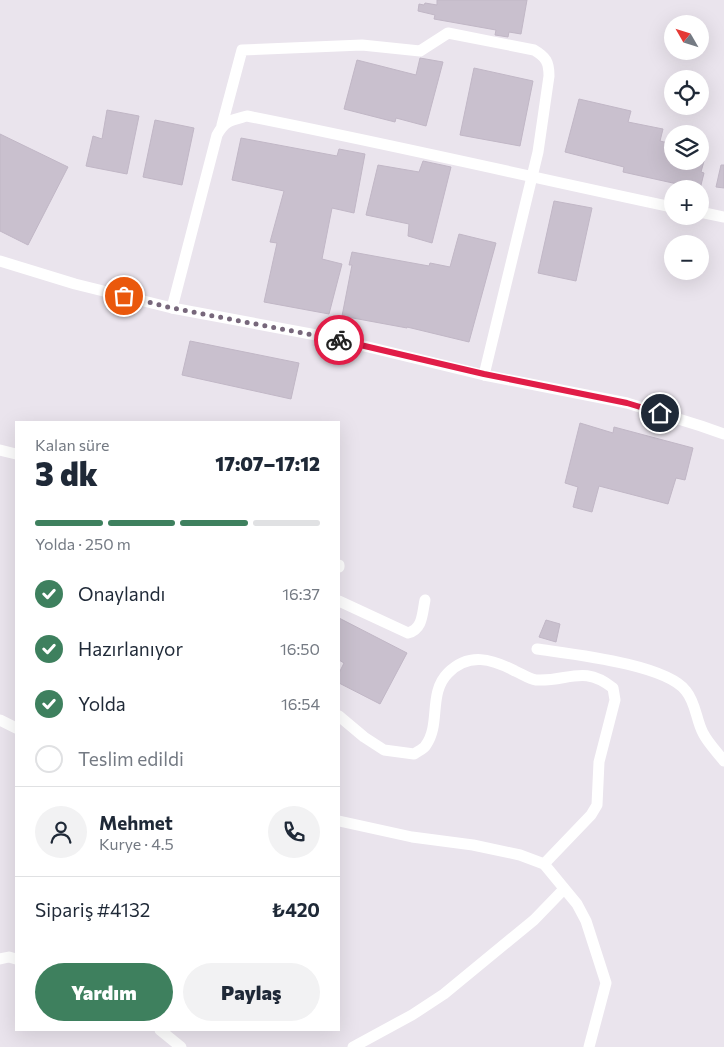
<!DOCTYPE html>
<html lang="tr">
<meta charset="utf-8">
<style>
:root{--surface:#fff;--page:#f2f2f3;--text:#1f2937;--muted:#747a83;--line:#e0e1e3;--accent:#3e805e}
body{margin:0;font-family:Commissioner,sans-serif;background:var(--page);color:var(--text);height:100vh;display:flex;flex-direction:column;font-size:19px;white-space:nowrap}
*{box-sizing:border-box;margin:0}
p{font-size:16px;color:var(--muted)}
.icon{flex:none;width:28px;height:28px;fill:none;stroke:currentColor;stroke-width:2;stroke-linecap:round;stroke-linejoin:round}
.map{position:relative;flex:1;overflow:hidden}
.drawer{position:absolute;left:15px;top:421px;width:325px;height:610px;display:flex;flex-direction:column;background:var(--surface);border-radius:0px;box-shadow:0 5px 20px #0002}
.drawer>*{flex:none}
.needle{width:32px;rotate:309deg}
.tools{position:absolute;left:664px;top:15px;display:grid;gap:10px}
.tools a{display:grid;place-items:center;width:45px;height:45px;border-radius:50%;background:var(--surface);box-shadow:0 5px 20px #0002;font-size:25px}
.pin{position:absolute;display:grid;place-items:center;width:42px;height:42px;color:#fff;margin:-21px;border:2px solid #fff;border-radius:50%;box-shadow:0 1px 5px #0007}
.courier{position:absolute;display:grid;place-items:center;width:50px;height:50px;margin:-25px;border:4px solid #e11d48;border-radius:50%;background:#fff;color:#222;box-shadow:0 1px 6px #0007}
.head em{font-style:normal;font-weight:800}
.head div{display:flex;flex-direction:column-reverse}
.head{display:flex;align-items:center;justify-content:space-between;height:85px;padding:0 20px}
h1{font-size:32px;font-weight:800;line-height:38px}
.bar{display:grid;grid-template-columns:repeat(4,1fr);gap:8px 5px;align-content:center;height:60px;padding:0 20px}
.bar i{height:6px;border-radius:4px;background:var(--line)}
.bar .active{background:var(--accent)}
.bar p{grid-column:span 4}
.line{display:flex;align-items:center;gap:12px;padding:0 20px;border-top:1px solid var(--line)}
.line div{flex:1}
.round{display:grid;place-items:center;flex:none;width:52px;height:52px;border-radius:26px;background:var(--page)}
ol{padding:0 20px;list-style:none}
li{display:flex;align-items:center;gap:15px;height:55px}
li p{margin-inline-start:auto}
li .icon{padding:5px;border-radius:50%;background:var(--accent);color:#fff;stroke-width:4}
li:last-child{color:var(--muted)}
li i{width:28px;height:28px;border:2px solid var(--line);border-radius:50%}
.action{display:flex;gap:10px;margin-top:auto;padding:10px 20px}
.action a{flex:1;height:58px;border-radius:30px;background:var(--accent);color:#fff;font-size:20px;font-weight:800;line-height:58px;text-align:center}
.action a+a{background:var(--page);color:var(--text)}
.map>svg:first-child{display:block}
.building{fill:#c9c0ce;stroke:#c1b7c6}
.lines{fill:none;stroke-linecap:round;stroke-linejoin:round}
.minor{stroke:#fff;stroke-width:11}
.done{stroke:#77677b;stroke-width:5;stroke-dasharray:0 9}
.route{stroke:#e11d48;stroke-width:6}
</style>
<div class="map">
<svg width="724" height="1047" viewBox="0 0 724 1047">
<rect width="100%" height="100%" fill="#eae4ed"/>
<g class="building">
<polygon points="437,0 527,0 521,34 509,32 508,37 495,35 496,30 434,19 435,15 418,11 419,4 424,5 425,3 437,5"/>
<polygon points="420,58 443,62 426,126 396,118 395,122 344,109 357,60 416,75"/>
<polygon points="474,68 533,81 520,146 460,135"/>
<polygon points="579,99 631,111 628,122 663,129 660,141 672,144 672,161 704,161 701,172 704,173 700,189 623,172 624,167 565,152"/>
<polygon points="107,110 139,116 127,174 86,166 93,136 102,139"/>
<polygon points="155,120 194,128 182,185 143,177"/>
<polygon points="0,134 68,167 28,245 0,231"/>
<polygon points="241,138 337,156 339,149 365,154 354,213 332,208 322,259 342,264 329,314 264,302 277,243 270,242 284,191 232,180"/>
<polygon points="423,161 451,167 432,243 408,236 409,224 366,215 378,165 419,172"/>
<polygon points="721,165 724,165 724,188 716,187"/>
<polygon points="554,201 592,208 576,281 538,273"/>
<polygon points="459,234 496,243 469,342 407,327 407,328 342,316 352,265 349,265 352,252 429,266 430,263 450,267"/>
<polygon points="190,341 299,363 291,399 182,375"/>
<polygon points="580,423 613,433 614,427 693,448 685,480 676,478 668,504 599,486 592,512 573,507 578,487 565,483"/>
<polygon points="339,618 407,653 380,704 339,683 339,673 344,663 339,660"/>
<polygon points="546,620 560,624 556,642 539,637"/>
</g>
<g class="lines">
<g class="minor">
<path d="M 222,125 L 242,50 L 362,45 L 420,51 L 448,33 L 534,50 C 546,57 549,62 549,76 L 538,152 L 484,375"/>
<polyline points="700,212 724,217"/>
<polyline points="0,261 75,284 172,308 327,337 484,375 627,403 701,426 724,434"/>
<path d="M 172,308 L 217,135 C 225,120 232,120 247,116 C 389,144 531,177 672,207"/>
<polyline points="0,450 16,454"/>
<polyline points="339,567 339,565"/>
<path d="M 339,601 L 408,633 C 423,629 422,614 425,600"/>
<path d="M 537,649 C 570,654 666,664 686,691 C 696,703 696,720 703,733 C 708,743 717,752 724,761"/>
<path d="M 339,716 L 364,737 L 384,750 L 414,754 C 418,751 424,749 426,745 C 441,724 428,693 448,673 C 469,652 492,659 515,671 C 522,674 529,679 536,680 C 568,682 583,664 613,688 L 615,700 L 599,762 L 597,805 L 591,815 L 544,864"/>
<polyline points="0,720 16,728"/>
<polyline points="339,821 412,837 473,845 520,855 544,864 577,904 586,921 606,983 589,1047"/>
<polyline points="0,959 9,957 16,959"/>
<polyline points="160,1030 181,1047"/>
<polyline points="353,1047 412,1015 444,994 534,920 564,889"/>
</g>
</g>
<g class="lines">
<polyline class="done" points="124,296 172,308 339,340"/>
<polyline class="route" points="339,340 484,374 627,403 660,413"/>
</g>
</svg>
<div class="tools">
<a><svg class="needle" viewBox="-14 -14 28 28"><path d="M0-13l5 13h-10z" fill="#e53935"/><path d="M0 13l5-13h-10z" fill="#747a83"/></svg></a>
<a><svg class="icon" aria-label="locate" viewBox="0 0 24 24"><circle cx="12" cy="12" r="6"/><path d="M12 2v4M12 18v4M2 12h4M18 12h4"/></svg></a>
<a><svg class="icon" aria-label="layers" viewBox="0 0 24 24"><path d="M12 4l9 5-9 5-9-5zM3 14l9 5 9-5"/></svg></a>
<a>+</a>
<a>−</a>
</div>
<div class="pin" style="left:124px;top:296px;background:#ea580c"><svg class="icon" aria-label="bag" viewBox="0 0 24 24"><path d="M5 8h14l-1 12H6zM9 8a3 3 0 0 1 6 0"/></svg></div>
<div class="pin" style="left:660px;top:413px;background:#1f2937"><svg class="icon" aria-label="home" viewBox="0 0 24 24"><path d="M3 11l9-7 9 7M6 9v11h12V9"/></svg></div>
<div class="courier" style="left:339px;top:340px"><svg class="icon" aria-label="bike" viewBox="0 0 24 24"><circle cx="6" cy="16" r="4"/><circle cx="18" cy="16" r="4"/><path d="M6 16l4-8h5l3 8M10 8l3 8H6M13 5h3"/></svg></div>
<section class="drawer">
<div class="head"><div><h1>3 dk</h1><p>Kalan süre</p></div><em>17:07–17:12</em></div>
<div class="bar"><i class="active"></i><i class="active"></i><i class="active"></i><i></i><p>Yolda · 250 m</p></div>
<ol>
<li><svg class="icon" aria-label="check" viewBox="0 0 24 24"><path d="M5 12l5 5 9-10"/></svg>Onaylandı<p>16:37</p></li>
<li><svg class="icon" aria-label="check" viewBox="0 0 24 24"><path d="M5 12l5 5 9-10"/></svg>Hazırlanıyor<p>16:50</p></li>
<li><svg class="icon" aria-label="check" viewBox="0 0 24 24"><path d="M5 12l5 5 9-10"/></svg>Yolda<p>16:54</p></li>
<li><i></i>Teslim edildi</li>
</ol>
<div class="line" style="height:90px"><a class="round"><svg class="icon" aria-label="person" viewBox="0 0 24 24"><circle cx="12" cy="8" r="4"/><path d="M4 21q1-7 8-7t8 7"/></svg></a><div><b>Mehmet</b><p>Kurye · 4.5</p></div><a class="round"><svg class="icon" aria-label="phone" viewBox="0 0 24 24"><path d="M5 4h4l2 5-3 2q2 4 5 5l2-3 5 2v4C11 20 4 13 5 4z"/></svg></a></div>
<div class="line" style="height:65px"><div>Sipariş #4132</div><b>₺420</b></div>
<div class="action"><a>Yardım</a><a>Paylaş</a></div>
</section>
</div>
